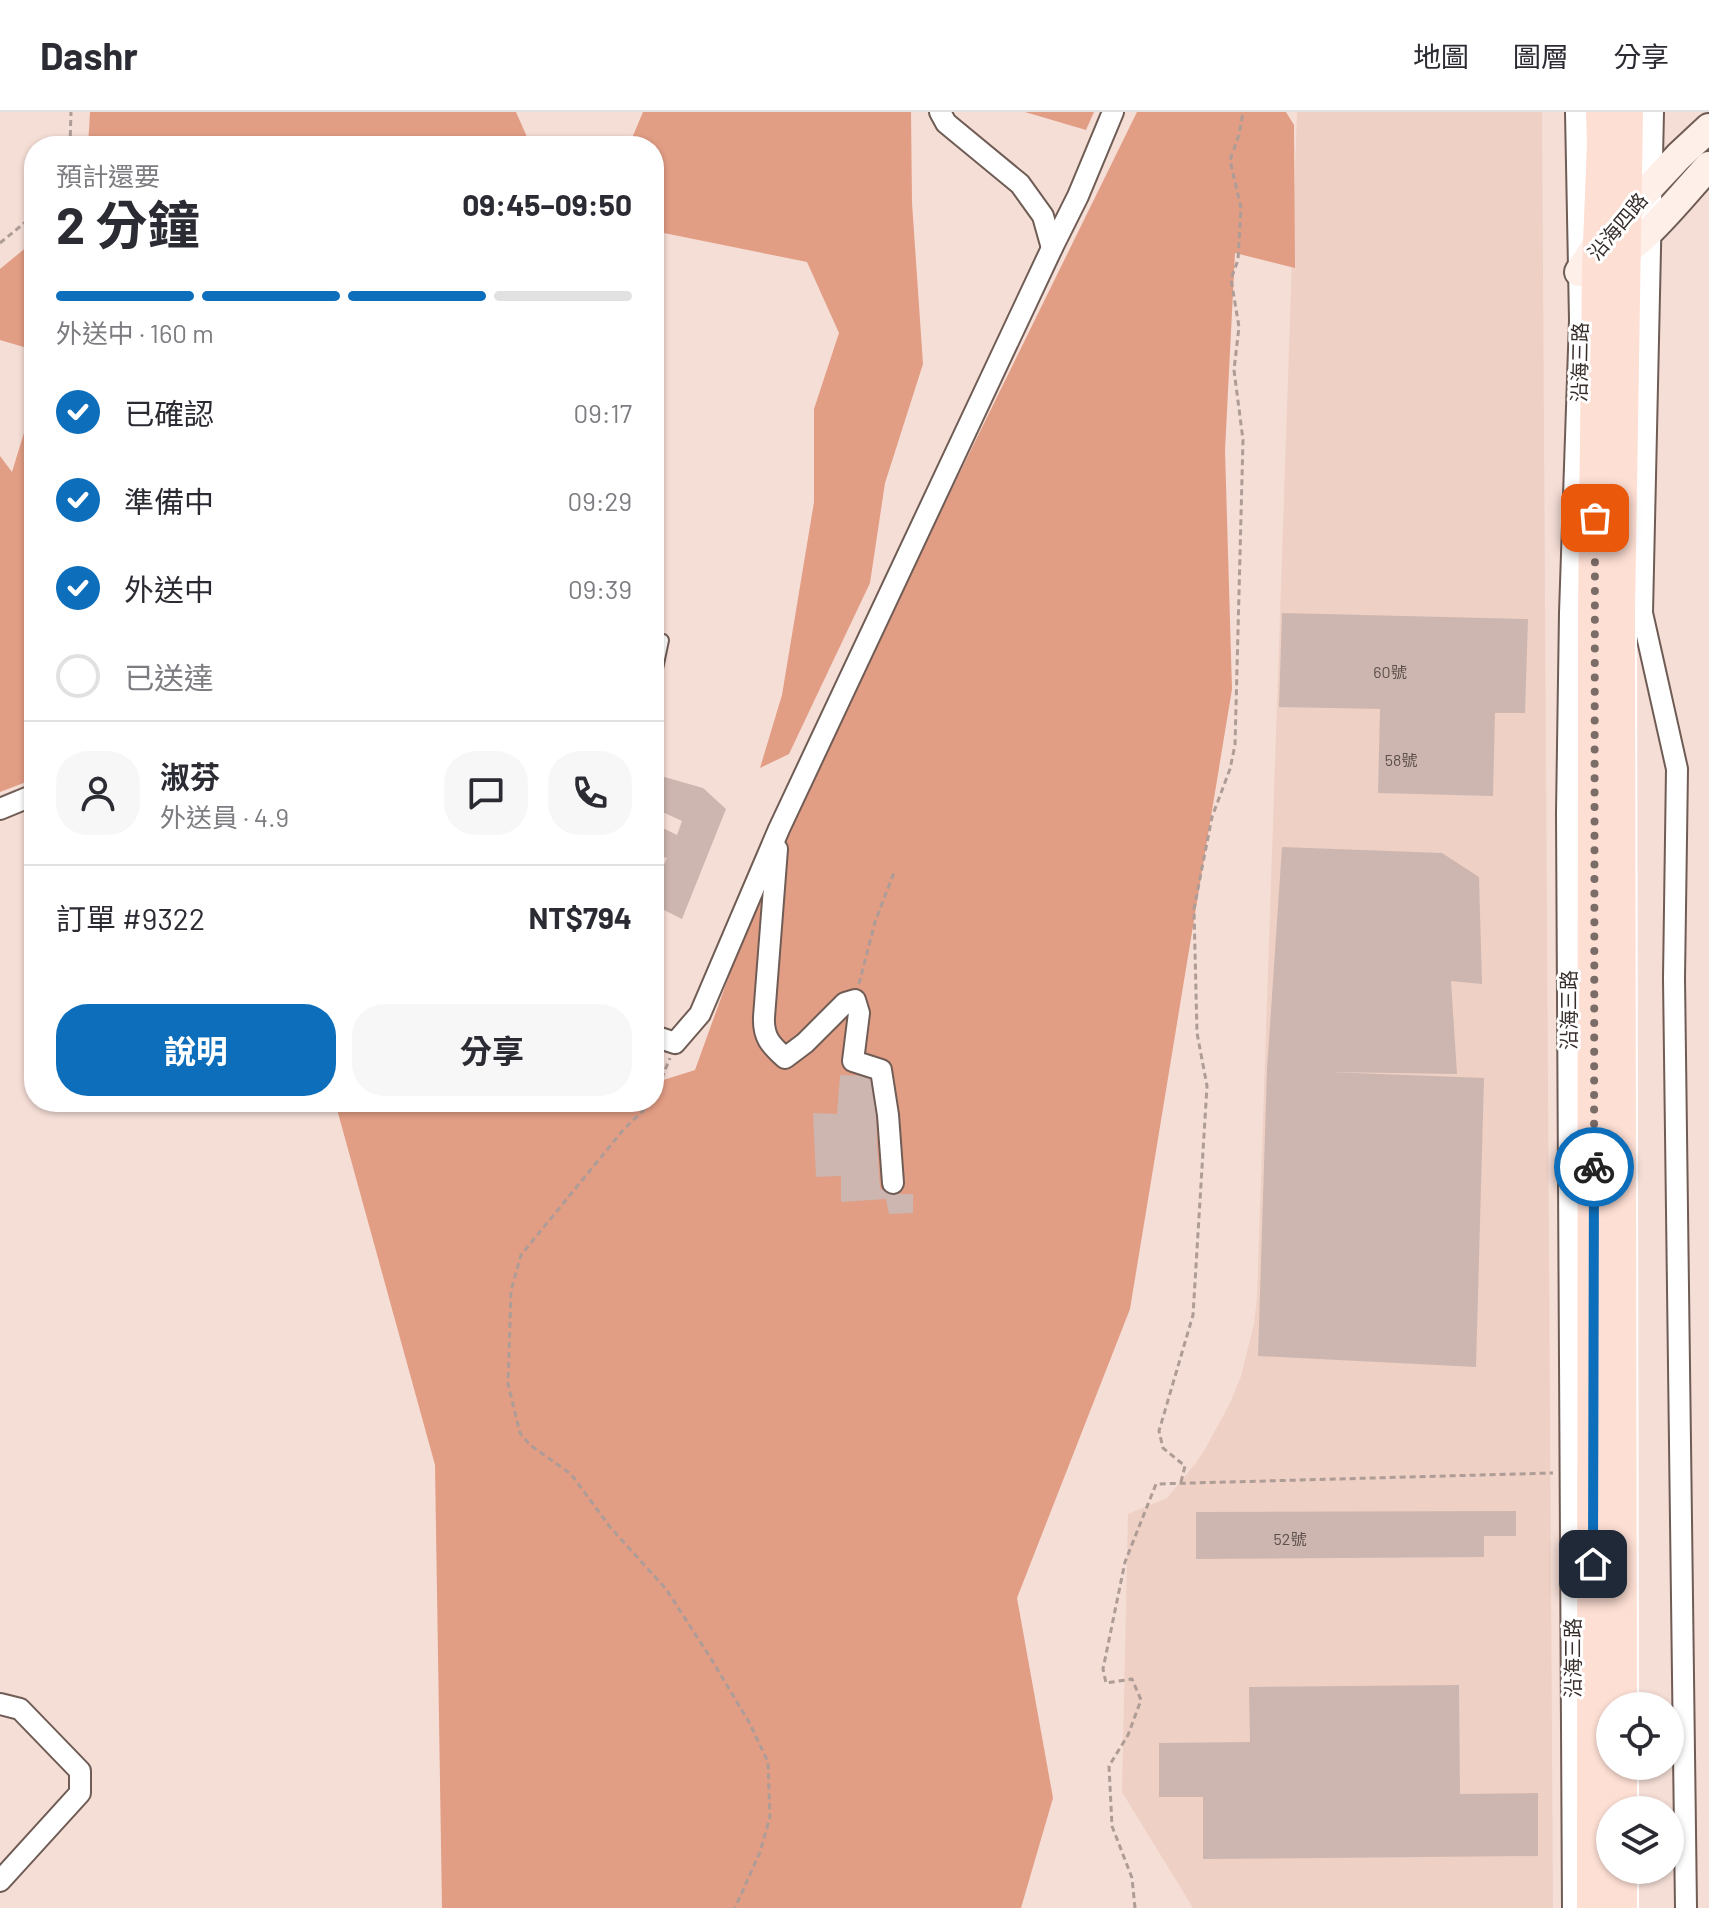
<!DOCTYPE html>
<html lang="zh-TW">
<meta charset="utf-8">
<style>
:root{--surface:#fff;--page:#f7f7f7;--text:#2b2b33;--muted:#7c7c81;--line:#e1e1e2;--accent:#0d6ebb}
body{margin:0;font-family:Barlow,"Noto Sans TC",sans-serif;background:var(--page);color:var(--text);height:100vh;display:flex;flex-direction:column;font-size:30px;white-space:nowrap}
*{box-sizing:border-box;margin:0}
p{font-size:26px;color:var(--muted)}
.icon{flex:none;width:44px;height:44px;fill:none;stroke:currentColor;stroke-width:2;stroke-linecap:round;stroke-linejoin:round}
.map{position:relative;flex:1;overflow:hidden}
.sheet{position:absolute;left:24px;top:24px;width:640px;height:976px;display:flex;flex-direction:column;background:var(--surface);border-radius:32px;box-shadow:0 2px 6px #0004}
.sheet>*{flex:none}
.fabs{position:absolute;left:1596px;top:1580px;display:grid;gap:16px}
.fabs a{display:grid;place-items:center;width:88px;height:88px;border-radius:50%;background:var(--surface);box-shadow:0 2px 6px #0004;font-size:40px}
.pin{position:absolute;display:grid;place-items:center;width:68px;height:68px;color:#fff;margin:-34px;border-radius:16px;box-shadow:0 4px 12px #0006}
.courier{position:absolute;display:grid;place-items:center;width:80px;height:80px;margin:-40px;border:6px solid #0d6ebb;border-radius:50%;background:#fff;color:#222;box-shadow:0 2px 10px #0007}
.head em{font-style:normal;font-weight:700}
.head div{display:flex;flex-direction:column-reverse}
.head{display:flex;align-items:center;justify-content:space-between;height:136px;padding:0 32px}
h1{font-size:52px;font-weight:700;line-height:60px}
.bar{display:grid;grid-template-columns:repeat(4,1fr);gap:12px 8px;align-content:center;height:96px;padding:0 32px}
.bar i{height:10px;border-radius:6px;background:var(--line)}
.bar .selected{background:var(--accent)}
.bar p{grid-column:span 4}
.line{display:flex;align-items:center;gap:20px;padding:0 32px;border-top:2px solid var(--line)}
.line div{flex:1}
.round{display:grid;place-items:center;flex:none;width:84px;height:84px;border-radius:32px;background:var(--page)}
ol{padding:0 32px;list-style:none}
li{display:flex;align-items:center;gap:24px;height:88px}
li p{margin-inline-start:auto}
li .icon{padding:8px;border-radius:50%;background:var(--accent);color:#fff;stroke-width:4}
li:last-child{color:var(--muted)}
li i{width:44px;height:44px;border:4px solid var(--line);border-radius:50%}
.primary-button{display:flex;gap:16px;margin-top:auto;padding:16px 32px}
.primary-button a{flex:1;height:92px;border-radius:32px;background:var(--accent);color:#fff;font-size:32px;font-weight:700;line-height:92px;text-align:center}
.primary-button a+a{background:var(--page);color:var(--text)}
header{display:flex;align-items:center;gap:48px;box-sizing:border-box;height:112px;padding:0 40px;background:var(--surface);border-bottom:2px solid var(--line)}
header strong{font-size:38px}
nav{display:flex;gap:44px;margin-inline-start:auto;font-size:28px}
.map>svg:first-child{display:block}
.built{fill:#eed0c5}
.forest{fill:#e29d85}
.building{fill:#cdb6af}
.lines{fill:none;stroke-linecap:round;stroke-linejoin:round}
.lane-casing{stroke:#6f5c55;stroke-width:14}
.street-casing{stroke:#6f5c55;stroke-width:24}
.secondary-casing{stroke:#6f5c55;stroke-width:32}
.primary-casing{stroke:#fff;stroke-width:36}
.path{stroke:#ae9c96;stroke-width:3;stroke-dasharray:6 4;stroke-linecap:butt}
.lane{stroke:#fff;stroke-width:10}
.street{stroke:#fff;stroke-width:20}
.secondary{stroke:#feefe9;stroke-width:28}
.primary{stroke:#fedfd4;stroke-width:32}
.done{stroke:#7a6c67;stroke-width:8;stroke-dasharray:0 14.4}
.route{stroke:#0d6ebb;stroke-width:10}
.labels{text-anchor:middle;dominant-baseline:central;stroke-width:6;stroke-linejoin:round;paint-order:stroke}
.number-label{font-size:16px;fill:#5c504c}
.street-label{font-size:20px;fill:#372e2b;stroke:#fff}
</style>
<header>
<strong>Dashr</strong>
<nav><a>地圖</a><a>圖層</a><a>分享</a></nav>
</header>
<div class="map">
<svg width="1709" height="1796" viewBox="0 0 1709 1796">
<rect width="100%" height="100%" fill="#f5ded6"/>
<polygon class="built" points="1297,0 1542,0 1553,1796 1193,1796 1122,1680 1128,1402 1167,1386 1196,1351 1208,1332 1231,1289 1241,1264 1254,1212 1257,1186"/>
<g class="forest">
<polygon points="90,0 516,0 531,34 88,34"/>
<polygon points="643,0 911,0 912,91 923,252 885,371 870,471 789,642 760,656 782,583 814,390 814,297 839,221 807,150 654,119 654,34 632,34 632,26"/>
<polygon points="1025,0 1094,0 1086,18"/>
<polygon points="1137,0 1286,0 1294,13 1295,156 1235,141 1225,338 1232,577 1130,1197 1017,1486 1053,1686 1021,1796 442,1796 435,1353 335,990 654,990 654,971 695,958 761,775 794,698"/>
<polygon points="34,129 34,238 0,228 0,157"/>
<polygon points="34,288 34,667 0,680 0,344 12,360"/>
</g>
<g class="building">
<polygon points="1282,501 1528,507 1525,601 1495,601 1493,684 1378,681 1380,597 1279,595"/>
<polygon points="654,662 703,676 726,697 682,807 654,793 654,756 661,759 667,746 654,743 654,736 663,716 677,723 682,709 654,696"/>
<polygon points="1282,735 1442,741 1479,765 1482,872 1451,869 1457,962 1329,960 1484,966 1476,1255 1258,1244 1267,958"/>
<polygon points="840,963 876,964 877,1032 880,1076 889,1082 913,1082 913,1101 889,1102 886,1087 841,1090 841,1064 816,1065 813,1001 837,1002"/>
<polygon points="1516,1399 1516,1424 1484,1424 1484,1445 1196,1447 1196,1400"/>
<polygon points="1459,1573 1460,1682 1538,1681 1538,1744 1203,1747 1203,1685 1159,1685 1159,1631 1250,1630 1249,1575"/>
</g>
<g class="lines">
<defs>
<polyline id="lane" points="654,527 663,528 654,571"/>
<g id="street">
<polyline points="940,0 946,11 1020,72 1043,104 1052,136"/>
<polyline points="1653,0 1642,501 1677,657 1674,866 1686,1796"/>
<polyline points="0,697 34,683"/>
<path d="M 777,737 L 764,905 C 763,926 771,933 785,946 L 805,931 L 845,891 L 855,888 L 859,901 L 853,949 L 881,958 L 888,1003 L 893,1071"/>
<polyline points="654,924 675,931 700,902 779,717 1052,136 1078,84 1113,0"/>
<polyline points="0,1592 20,1597 80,1659 80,1681 0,1769"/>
<polyline points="1573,1796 1567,701 1570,501 1580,208 1576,0"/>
</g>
<g id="secondary">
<path d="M 1612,148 C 1650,126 1679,86 1709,54"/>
<polyline points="1579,160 1599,129 1679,44 1709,16"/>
</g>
<g id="primary">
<polyline points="1621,1594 1619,499 1627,0"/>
<polyline points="1621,1654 1621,1698"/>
<polyline points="1621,1758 1621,1796"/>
<polyline points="1593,1796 1594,500 1598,156 1603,32 1602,0"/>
</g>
</defs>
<use href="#lane" class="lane-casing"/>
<use href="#street" class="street-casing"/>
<use href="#secondary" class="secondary-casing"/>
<use href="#primary" class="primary-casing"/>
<g class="path">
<polyline points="70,34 71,0"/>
<polyline points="0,131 34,103"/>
<polyline points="859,872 875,810 895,758"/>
<polyline points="654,985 670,946"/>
<polyline points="652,990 624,1017 521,1143 511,1179 508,1272 520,1321 530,1333 571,1362 610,1415 666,1477 710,1545 749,1610 768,1650 770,1705 760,1740 735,1796"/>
<polyline points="1181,1370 1185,1354 1163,1336 1159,1319 1193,1203 1207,974 1197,921 1194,797 1212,705 1230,657 1235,633 1243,328 1234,258 1239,215 1231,167 1238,148 1241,96 1230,48 1239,23 1243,0"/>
<polyline points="1135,1796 1132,1766 1112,1714 1109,1654 1128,1623 1141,1588 1132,1567 1106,1571 1103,1557 1125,1450 1156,1372 1553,1361"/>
</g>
<use href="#lane" class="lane"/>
<use href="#street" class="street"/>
<use href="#secondary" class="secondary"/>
<use href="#primary" class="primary"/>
</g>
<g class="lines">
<polyline class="done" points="1594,1055 1595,406"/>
<polyline class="route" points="1593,1452 1594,1055"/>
</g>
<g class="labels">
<g class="number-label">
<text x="1390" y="559">60號</text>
<text x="1401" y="647">58號</text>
<text x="1290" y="1426">52號</text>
</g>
<g class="street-label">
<text transform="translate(1617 114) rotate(-50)">沿海四路</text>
<text transform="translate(1579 250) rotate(-89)">沿海三路</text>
<text transform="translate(1568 898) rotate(-90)">沿海三路</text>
<text transform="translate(1572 1546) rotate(-90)">沿海三路</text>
</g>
</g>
</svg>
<div class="fabs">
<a><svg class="icon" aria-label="locate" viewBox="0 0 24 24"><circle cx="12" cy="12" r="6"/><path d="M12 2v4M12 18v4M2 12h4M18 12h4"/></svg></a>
<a><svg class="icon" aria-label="layers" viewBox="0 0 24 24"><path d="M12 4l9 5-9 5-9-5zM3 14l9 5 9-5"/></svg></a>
</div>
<div class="pin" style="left:1595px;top:406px;background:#ea580c"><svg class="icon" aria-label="bag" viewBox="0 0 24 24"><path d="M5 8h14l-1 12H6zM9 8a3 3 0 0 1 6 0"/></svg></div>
<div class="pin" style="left:1593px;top:1452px;background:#1f2937"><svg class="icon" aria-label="home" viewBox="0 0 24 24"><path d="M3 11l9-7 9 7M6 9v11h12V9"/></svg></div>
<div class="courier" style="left:1594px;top:1055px"><svg class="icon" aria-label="bike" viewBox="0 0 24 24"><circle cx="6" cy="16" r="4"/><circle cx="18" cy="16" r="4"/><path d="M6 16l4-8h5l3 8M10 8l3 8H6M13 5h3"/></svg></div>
<section class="sheet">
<div class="head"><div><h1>2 分鐘</h1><p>預計還要</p></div><em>09:45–09:50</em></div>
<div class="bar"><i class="selected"></i><i class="selected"></i><i class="selected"></i><i></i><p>外送中 · 160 m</p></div>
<ol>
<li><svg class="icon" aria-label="check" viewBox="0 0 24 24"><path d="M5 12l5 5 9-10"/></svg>已確認<p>09:17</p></li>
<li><svg class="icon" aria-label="check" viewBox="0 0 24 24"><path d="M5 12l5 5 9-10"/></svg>準備中<p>09:29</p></li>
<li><svg class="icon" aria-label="check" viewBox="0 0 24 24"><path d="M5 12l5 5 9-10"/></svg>外送中<p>09:39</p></li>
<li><i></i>已送達</li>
</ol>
<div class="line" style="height:144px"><a class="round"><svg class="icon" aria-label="person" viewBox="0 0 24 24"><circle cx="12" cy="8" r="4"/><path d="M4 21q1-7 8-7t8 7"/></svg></a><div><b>淑芬</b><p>外送員 · 4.9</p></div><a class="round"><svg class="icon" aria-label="chat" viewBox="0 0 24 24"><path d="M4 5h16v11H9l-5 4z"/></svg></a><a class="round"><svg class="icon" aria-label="phone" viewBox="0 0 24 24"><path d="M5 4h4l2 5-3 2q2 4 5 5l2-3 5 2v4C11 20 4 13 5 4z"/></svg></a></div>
<div class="line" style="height:104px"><div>訂單 #9322</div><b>NT$794</b></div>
<div class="primary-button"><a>說明</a><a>分享</a></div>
</section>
</div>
